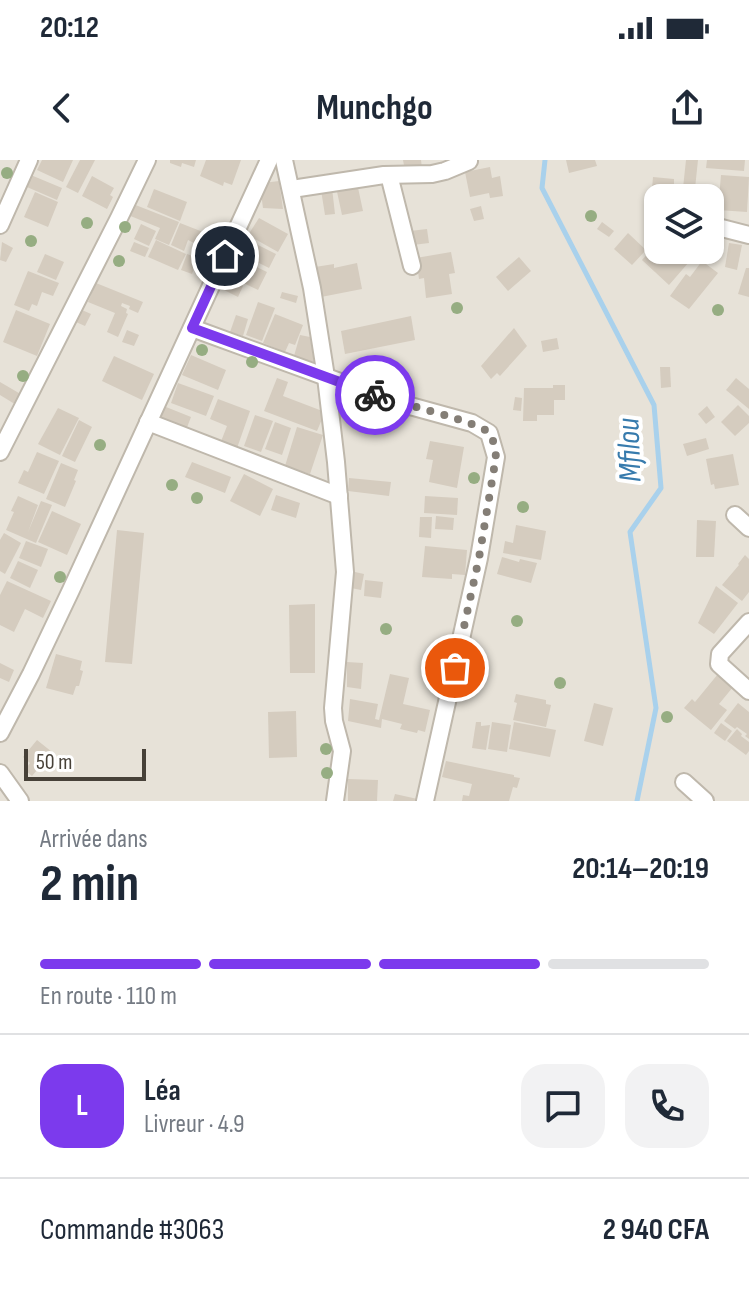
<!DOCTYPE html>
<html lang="fr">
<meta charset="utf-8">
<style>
:root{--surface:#fff;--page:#f2f2f3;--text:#1f2937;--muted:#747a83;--line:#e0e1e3;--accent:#7c3aed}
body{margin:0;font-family:"Sofia Sans Condensed",sans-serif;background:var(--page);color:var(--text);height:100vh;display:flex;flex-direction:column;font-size:30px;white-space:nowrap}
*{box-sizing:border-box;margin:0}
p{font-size:26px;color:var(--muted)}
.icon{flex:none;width:44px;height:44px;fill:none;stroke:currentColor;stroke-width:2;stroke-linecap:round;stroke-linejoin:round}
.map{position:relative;height:641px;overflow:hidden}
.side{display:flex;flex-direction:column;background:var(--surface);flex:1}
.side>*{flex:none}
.buttons{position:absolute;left:644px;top:24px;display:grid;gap:16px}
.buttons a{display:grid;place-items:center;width:80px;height:80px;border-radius:16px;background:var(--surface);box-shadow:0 2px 6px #0004;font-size:40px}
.scale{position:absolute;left:24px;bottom:20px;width:122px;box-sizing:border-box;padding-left:8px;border:4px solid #474138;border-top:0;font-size:22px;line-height:28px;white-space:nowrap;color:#474138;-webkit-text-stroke:6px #fff;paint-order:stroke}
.pin{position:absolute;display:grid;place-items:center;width:68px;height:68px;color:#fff;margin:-34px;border:4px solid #fff;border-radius:50%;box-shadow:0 2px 8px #0007}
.courier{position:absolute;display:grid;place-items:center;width:80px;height:80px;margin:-40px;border:6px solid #7c3aed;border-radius:50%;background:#fff;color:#222;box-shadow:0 2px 10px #0007}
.overview em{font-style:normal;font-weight:700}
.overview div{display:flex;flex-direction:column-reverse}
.overview{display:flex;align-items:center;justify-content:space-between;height:136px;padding:0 40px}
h1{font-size:52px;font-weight:700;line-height:60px}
.bar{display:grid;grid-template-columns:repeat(4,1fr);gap:12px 8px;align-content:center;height:96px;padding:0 40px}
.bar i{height:10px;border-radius:6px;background:var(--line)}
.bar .active{background:var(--accent)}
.bar p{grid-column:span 4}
.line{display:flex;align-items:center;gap:20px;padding:0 40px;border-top:2px solid var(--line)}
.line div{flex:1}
.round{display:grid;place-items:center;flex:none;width:84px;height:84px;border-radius:24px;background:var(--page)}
.status{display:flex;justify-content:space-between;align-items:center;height:56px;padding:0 40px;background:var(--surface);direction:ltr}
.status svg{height:22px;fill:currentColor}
header{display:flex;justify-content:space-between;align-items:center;height:104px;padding:0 40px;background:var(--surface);font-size:36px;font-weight:700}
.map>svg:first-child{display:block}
.residential{fill:#e7e2d8;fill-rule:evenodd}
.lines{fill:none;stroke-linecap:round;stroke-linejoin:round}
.stream{stroke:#a9d1ec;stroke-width:5}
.building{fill:#d5ccbf}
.minor-casing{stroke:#bfb8ac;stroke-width:20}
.minor{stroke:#fff;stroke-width:16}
.tree{fill:#96ad82}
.done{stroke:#847e76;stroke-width:8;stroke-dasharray:0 14.4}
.route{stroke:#7c3aed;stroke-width:10}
.labels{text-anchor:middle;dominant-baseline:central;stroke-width:8;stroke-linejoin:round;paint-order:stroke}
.water-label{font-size:32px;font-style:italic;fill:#377bad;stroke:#fff}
</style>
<div class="status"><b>20:12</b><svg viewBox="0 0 49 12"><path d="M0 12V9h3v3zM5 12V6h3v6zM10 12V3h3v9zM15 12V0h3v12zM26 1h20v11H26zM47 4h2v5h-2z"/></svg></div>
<header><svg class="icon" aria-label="back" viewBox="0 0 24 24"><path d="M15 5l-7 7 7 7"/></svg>Munchgo<svg class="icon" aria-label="share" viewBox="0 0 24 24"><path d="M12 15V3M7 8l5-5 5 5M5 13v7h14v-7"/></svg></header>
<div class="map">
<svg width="749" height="641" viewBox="0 0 749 641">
<rect width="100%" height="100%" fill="#f4f0e9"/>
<path class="residential" d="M 0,0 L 749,0 L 749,641 L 0,641 ZM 658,38 L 710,38 L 710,90 L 658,90 Z"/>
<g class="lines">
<polyline class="stream" points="545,0 542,28 654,245 661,328 630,372 656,548 637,641"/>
</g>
<g class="building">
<polygon points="42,0 73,0 63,22 37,10"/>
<polygon points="80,0 95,0 78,33 66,27"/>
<polygon points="170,0 196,0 194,7 182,3 181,7 170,3"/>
<polygon points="206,0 241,0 232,25 224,22 223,26 200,16"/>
<polygon points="403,0 421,0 422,8 405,11"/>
<polygon points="566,0 595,0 597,6 569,13"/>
<polygon points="686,0 698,0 694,38 658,38 658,41 651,41 653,17 674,19 674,28 683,28"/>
<polygon points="707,0 745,0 744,11 706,8"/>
<polygon points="490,7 492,18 500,16 503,36 490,38 489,33 470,37 465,12"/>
<polygon points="26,13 62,28 57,40 27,27 29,23 23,21"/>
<polygon points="721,15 749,17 747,52 718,50"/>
<polygon points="92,16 114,28 110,35 113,37 107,49 82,36"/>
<polygon points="279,21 283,49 263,48 261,33 264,32 263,23"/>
<polygon points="357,23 363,51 342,55 336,27"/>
<polygon points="332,28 335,54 325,55 321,30"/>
<polygon points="154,29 187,42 180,61 147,47"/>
<polygon points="35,32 58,42 48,67 24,57"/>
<polygon points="133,44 179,62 169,85 155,79 160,68 128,55"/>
<polygon points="481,46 484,59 474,61 470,49"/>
<polygon points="259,58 288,74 278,92 248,75"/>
<polygon points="602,62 614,71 609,77 597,69"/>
<polygon points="180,63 203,72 198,85 188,80 184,91 171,85"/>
<polygon points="141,64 156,71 149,86 134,79"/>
<polygon points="427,69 429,83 413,85 410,71"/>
<polygon points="628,73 646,90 632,105 614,89"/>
<polygon points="156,80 186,94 178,110 148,97"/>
<polygon points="2,82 13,88 6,102 0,100"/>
<polygon points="134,82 149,88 145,97 130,91"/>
<polygon points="658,83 658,90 676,90 689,102 669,125 642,100"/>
<polygon points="729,83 742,85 737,110 725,107"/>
<polygon points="256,84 276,94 269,108 249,98"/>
<polygon points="205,87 216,91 209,105 199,101"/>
<polygon points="451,92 455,113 449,114 452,134 426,138 424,118 419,119 416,98"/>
<polygon points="45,94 64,102 56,120 37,112"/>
<polygon points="187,94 198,98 192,114 181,110"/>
<polygon points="519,97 531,111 508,131 496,117"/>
<polygon points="702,101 718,113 689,149 670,136 686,114 690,117"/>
<polygon points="246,102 267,112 258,130 237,120"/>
<polygon points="357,103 362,129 321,137 315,107 334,104 334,108"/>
<polygon points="746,108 749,108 749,137 738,134"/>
<polygon points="28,111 59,123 53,136 42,132 37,146 32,144 29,151 14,145"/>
<polygon points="223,117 243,126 238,137 218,127"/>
<polygon points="96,123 143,142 138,153 129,149 130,146 122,143 121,146 127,149 126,153 128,154 118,177 107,172 115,153 88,142"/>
<polygon points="282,132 298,136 296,143 280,138"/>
<polygon points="258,142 275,148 262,181 246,175"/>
<polygon points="16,150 50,164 37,196 3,182"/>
<polygon points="82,150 91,154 85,166 76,162"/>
<polygon points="275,154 303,165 295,185 289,183 285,192 263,183"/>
<polygon points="236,155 248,159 243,176 230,172"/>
<polygon points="411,156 415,180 345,194 341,171"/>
<polygon points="514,168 527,186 500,216 497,213 491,219 481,206"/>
<polygon points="127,170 139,175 134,186 122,182"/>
<polygon points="300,175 310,177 314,202 294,196"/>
<polygon points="557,178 559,189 543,192 541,181"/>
<polygon points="191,195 226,210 218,230 182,215"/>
<polygon points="114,196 154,214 142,240 102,221"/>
<polygon points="660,207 670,207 671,227 661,228"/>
<polygon points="277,218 288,222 283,236 325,252 317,271 264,251"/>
<polygon points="736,218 749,229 749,249 726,230"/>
<polygon points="0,222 24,236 18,246 0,235"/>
<polygon points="178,223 214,236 206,256 171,243"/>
<polygon points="553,225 565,225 565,240 554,240 554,255 537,255 537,261 523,261 524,228 553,228"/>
<polygon points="515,237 522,238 521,251 513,250"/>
<polygon points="218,239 250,251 236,291 220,284 227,266 210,259"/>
<polygon points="161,245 191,257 186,270 156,258"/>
<polygon points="738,245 749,256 749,263 735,276 721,262"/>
<polygon points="707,246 715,257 706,264 698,254"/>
<polygon points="58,248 79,258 60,295 38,284"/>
<polygon points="255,255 273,261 261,292 244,286"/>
<polygon points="79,260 92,267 75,302 62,296"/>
<polygon points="275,262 291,268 282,295 265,289"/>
<polygon points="297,267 323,275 310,314 285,306"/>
<polygon points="706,278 709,289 687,296 683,284"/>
<polygon points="430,281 464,287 457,328 429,322 433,300 426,299"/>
<polygon points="37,292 59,301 44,334 18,323 24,310 28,312"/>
<polygon points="733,294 739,325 715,329 714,324 711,325 706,299"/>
<polygon points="192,302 231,317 225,333 185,317"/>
<polygon points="61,303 78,310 74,320 76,321 65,347 46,339"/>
<polygon points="244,314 273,329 260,356 230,341"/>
<polygon points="349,318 391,322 389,336 348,331"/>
<polygon points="276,335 300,343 296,358 271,350"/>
<polygon points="18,336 38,345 28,372 41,341 52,345 36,383 6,370 14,352 11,351"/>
<polygon points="425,336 458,338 457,355 424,353"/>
<polygon points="52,351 81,364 67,395 38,382"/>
<polygon points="436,356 454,358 453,370 435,369"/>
<polygon points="420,357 432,357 431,378 419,377"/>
<polygon points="697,360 716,361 714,397 696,397"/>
<polygon points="516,365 546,371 541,400 503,393 505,381 513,383"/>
<polygon points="117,370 144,373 132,504 105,502"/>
<polygon points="4,373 21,383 5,414 0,411 0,380"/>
<polygon points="26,381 48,389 41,407 19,398"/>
<polygon points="425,386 467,390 465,415 452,414 452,419 422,417"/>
<polygon points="745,395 749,399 749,432 742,441 722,425 739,405 738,404"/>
<polygon points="502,397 519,402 520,399 537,403 531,423 497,414"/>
<polygon points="18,401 38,410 30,428 10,418"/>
<polygon points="355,412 364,414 361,430 351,428"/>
<polygon points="365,420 383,422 381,438 364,436"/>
<polygon points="7,421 51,441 43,458 25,449 14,472 0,465 0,435"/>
<polygon points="716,426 738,443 714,474 698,463"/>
<polygon points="315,444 315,513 290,513 289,445"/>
<polygon points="56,494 82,501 80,510 83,511 79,526 76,526 73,535 46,528"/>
<polygon points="347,502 363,503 361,529 347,527"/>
<polygon points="0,503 14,510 9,522 0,518"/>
<polygon points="390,514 409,518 403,544 430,550 425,572 418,570 417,573 400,569 402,564 382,559 381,568 348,561 350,539 378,544 375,559 379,560"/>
<polygon points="718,514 733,527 719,544 727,550 711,570 684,548 692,539 695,542"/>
<polygon points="516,534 546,540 546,544 551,545 546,567 513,560 517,543 514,542"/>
<polygon points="594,543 613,548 603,586 584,581"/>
<polygon points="738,543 749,552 749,579 745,576 747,574 737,567 735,569 724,561"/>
<polygon points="296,551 297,597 269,598 268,552"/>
<polygon points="476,562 481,562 481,566 490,565 486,590 472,588"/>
<polygon points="492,562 511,565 507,592 488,589"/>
<polygon points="514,562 556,570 550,597 509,589"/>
<polygon points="721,563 732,571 725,581 714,573"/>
<polygon points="737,569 742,574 741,576 749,582 749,591 746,595 727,581"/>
<polygon points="37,580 52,592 32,616 25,610 30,603 23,597"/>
<polygon points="446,601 514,615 514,617 520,618 517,628 513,627 509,641 462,641 463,635 469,636 472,624 442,617"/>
<polygon points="348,619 378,620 377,641 348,641"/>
<polygon points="395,634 422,640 422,641 393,641"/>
</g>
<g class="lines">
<defs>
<g id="minor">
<polyline points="284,0 312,128 326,217 336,302 345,412 333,548 334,561 342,591 335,641"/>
<polyline points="389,15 412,106"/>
<polyline points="292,29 384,15 432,14 445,11 469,1"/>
<polyline points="0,65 29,0"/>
<polyline points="710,65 749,75"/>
<polyline points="192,168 392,241 472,263 489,273 496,297 479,398 425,641"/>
<polyline points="148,262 339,336"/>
<polyline points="0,292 119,58 147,0"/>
<polyline points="735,355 749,368"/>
<polyline points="749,462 720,494 719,504 749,531"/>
<polyline points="0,573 31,514 71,430 269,0"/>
<polyline points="0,613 20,641"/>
<polyline points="684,622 705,641"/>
</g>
</defs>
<use href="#minor" class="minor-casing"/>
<use href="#minor" class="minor"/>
</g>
<g class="tree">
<circle cx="7" cy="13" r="6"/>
<circle cx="591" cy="56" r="6"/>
<circle cx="87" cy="63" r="6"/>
<circle cx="125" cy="67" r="6"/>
<circle cx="31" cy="81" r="6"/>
<circle cx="119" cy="101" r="6"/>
<circle cx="457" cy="148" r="6"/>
<circle cx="718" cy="150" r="6"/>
<circle cx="202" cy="190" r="6"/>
<circle cx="252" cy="202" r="6"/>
<circle cx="23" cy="216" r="6"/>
<circle cx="100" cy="285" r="6"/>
<circle cx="474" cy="318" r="6"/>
<circle cx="172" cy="325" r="6"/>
<circle cx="197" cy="338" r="6"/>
<circle cx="523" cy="347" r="6"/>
<circle cx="60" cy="417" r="6"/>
<circle cx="517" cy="461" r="6"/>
<circle cx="386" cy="469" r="6"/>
<circle cx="560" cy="523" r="6"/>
<circle cx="667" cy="557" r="6"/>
<circle cx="326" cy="589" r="6"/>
<circle cx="327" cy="613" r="6"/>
</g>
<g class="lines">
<path class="done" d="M 375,235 C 394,242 480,262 489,273 C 494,279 495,290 496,297 L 479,398 L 455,508"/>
<polyline class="route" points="225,96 192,168 375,235"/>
</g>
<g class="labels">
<g class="water-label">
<text transform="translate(630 290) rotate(-92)">Mfilou</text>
</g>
</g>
</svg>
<div class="buttons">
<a><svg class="icon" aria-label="layers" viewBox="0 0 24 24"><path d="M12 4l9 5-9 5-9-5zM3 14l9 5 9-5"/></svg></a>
</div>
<div class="scale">50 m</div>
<div class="pin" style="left:455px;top:508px;background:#ea580c"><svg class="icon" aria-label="bag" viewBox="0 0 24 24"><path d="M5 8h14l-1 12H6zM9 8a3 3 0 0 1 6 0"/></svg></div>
<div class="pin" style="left:225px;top:96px;background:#1f2937"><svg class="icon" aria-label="home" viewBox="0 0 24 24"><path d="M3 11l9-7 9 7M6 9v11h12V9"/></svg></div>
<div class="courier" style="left:375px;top:235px"><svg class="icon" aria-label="bike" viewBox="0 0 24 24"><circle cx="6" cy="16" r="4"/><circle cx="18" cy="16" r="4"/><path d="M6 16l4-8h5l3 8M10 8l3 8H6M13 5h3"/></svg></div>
</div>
<section class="side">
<div class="overview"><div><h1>2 min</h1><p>Arrivée dans</p></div><em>20:14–20:19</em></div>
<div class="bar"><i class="active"></i><i class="active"></i><i class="active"></i><i></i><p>En route · 110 m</p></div>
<div class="line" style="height:144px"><b class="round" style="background:var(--accent);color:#fff">L</b><div><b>Léa</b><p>Livreur · 4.9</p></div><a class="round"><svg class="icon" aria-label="chat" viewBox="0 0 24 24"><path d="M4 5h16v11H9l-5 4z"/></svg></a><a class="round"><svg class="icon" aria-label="phone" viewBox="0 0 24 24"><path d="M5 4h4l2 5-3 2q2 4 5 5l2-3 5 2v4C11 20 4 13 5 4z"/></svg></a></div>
<div class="line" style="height:104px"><div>Commande #3063</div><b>2 940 CFA</b></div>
</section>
